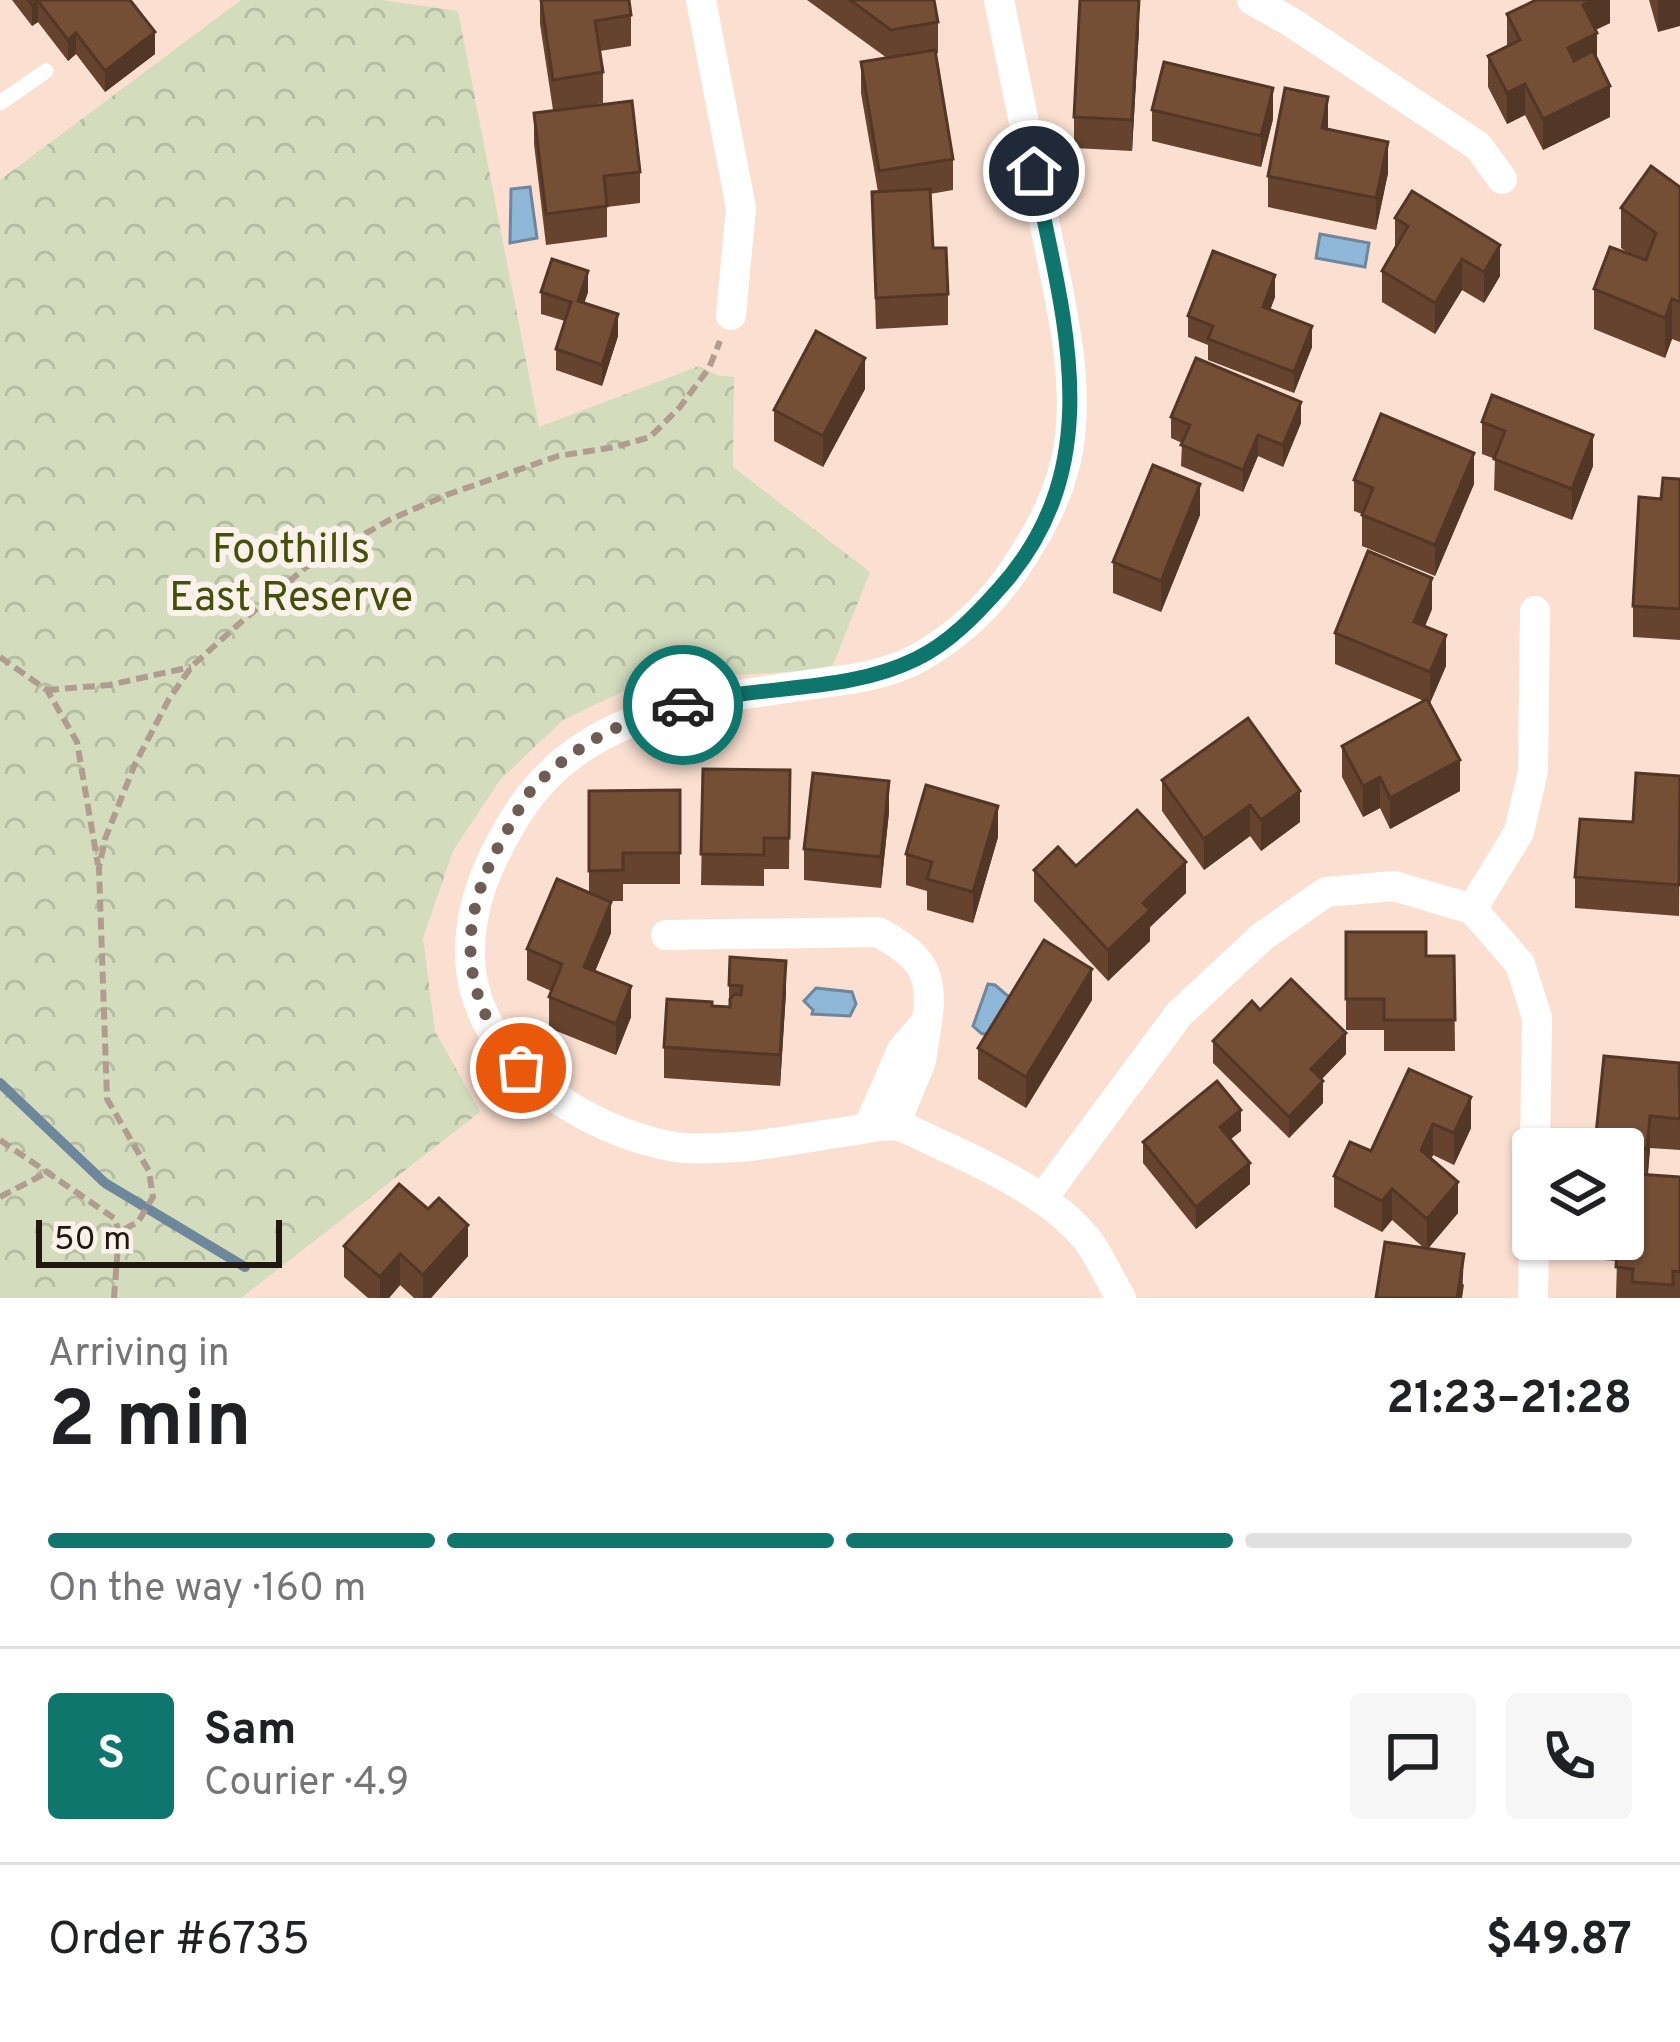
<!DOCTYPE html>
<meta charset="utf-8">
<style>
:root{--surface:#fff;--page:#f6f6f6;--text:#202124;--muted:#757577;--line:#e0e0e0;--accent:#0f766e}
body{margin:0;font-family:Overpass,sans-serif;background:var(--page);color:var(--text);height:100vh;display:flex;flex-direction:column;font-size:45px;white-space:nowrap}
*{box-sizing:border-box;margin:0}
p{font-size:39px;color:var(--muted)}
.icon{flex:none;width:66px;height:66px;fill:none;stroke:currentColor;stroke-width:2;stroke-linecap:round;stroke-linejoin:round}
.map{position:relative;height:1298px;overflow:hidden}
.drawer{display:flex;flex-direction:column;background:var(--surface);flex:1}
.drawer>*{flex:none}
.buttons{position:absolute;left:1512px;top:1128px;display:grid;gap:24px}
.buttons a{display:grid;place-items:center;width:132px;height:132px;border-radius:12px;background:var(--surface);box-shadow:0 3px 9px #0004;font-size:60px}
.scale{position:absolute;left:36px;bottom:30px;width:246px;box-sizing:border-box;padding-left:12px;border:6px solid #201711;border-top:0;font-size:33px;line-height:42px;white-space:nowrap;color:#201711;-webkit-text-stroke:9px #fcf1eb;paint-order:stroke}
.pin{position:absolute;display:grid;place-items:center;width:102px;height:102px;color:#fff;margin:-51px;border:6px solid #fff;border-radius:50%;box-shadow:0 3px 12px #0007}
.courier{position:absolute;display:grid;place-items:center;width:120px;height:120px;margin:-60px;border:9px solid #0f766e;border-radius:50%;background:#fff;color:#222;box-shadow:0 3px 15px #0007}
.head em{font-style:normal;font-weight:700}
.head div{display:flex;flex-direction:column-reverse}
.head{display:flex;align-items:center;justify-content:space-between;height:204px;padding:0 48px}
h1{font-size:78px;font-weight:700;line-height:90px}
.bar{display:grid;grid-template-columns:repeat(4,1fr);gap:18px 12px;align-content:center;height:144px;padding:0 48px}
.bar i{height:15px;border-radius:9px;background:var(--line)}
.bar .selected{background:var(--accent)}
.bar p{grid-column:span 4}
.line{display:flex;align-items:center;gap:30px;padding:0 48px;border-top:3px solid var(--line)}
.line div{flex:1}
.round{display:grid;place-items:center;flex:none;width:126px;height:126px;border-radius:12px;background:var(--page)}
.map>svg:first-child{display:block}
.park{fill:url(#park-crowns)}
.water{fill:#8fb7d8;stroke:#6e879c;stroke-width:3}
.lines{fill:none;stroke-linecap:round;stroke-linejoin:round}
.stream{stroke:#6e879c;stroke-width:10}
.path{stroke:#b19c90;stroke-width:6;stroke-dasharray:12 6;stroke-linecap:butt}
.service{stroke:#fff;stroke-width:15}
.minor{stroke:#fff;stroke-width:30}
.wall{fill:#65432e}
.shaded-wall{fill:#523726}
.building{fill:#754e36;stroke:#523726;stroke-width:3}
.done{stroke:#6d5d54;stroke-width:12;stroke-dasharray:0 21.6}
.route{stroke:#0f766e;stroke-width:15}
.labels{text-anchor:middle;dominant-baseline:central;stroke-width:12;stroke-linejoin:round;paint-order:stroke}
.park-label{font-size:42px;fill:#42520a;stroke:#fcf1eb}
</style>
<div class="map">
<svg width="1680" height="1298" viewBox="0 0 1680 1298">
<defs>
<pattern id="park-crowns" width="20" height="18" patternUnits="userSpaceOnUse" patternTransform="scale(3)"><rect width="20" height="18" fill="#d3ddbe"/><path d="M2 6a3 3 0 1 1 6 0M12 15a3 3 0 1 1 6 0" fill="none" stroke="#b5bda2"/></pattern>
</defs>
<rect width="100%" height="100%" fill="#fbe0d1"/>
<polygon class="park" points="241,0 381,0 458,11 539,427 699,366 717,375 734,377 733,467 870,572 833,665 800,671 645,681 563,720 500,780 453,851 423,938 435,1031 480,1112 241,1298 0,1298 0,180"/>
<g class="water">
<polygon points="530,187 537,238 510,243 511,189"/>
<polygon points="1320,234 1369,243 1365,267 1316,258"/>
<polygon points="988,984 995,985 1009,997 1009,1002 994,1033 982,1034 973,1026"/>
<polygon points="816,988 852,992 856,1004 850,1016 812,1014 813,1010 804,1001"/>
</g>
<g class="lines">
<polyline class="stream" points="0,1083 105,1183 245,1267"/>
<g class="path">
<polyline points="0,657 47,690 77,742 98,865"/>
<polyline points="47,690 109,685 191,667"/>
<polyline points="0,1140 114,1218 119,1231"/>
<polyline points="0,1197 48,1172"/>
<polyline points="114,1298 119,1232 138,1222 153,1197 149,1171 107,1099 99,868 105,839 135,764 169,699 192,666 240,623 305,568 391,519 449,494 558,456 615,447 650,437 680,407 709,368 720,341"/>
</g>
<polyline class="service" points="0,103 46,71"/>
<g class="minor">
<polyline points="701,0 741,208 731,315"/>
<path d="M 999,0 C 1014,74 1029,147 1044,221 C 1059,296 1084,389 1065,465 C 1054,506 1037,535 1014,570 C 990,605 957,636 920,657 C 887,676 844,680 807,685 C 690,702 575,712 510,826 C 486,868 469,907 470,957 C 473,1060 583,1131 675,1147 C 698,1150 727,1148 750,1146 C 785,1142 821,1135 856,1130 C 869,1128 886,1123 898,1126 C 911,1129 925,1138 937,1143 C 988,1166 1054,1197 1089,1242 C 1101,1259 1110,1280 1121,1298"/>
<polyline points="1252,0 1291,22 1478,146 1502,179"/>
<polyline points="1472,909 1519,832 1533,771 1535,611"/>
<path d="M 666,935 L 878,932 C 920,955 935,972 927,1021"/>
<polyline points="868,1128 902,1050 927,1021 921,1061 895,1124"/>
<polyline points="1042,1199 1179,1014 1263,936 1326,892 1394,886 1472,909 1520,964 1537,1018 1535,1149"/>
<polyline points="1533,1298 1534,1239"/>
</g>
</g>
<g class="wall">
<polygon points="12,0 130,0 155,54 105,92 76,54 68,61 38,22 32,26"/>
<polygon points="540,0 629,0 631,15 631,46 600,51 603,72 603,103 567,109 640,172 640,203 607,207 607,237 546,245 534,144 534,113 553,110 540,24"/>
<polygon points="807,0 934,0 938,22 938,53 936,54 953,159 953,190 930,194 933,248 948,294 948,325 876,329 872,192 878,192 861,93 861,62 887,58"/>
<polygon points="1610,0 1610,23 1595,30 1597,58 1610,117 1543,150 1525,115 1507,124 1488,87 1488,56 1507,47 1507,14"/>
<polygon points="1649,0 1680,0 1658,32"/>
<polygon points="1139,29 1132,151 1074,148 1074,117"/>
<polygon points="1152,110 1273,119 1261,167 1152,141"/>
<polygon points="1328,130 1388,173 1376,230 1268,207 1268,176"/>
<polygon points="1680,187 1680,342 1672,339 1665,358 1594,329 1594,289 1629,254 1621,248 1621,208"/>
<polygon points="1395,218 1500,276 1484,303 1462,290 1435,334 1382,302 1382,271 1395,248"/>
<polygon points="541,292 588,292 584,303 618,336 602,386 556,370 556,349 565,321 541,314"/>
<polygon points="1275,297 1270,310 1312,347 1294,393 1208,360 1208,345 1188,337 1188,316"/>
<polygon points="865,389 823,467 774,441 774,410"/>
<polygon points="1171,417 1301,423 1283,467 1258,456 1243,492 1181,466 1182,443 1171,438"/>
<polygon points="1482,422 1593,466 1572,520 1494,490 1495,459 1482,454"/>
<polygon points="1680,479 1680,640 1633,637 1633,606 1661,499"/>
<polygon points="1354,480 1474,484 1435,576 1362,546 1362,514 1354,511"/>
<polygon points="1200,515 1161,612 1113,593 1113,562"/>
<polygon points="1432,609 1425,626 1446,666 1430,703 1460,791 1390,829 1380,808 1363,817 1342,777 1342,746 1424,701 1335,664 1335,633"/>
<polygon points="1248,718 1300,822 1261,851 1250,836 1204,870 1162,811 1162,780"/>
<polygon points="703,769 790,770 789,869 764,869 764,886 701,885"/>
<polygon points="1680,776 1679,916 1575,908 1575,877"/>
<polygon points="680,790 680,884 623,884 623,901 610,901 611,933 595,971 631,1017 616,1055 549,1028 549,997 551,991 527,980 527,949 589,893 589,791"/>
<polygon points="889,812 881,888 804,880 804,849"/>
<polygon points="998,837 973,923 927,910 927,891 906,885 906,854"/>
<polygon points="1076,866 1186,893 1150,927 1150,941 1108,981 1034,901 1034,870"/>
<polygon points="1346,932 1426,956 1454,956 1455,1051 1384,1051 1384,1030 1346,1030"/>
<polygon points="729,985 786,992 780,1086 664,1078 664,1047 712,1006 729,1007"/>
<polygon points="1092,1000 1026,1108 978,1079 978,1048"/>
<polygon points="1260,1010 1346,1054 1321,1080 1323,1103 1289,1138 1213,1063 1213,1041"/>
<polygon points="1604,1056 1680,1076 1680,1150 1650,1148 1648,1175 1680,1177 1680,1298 1616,1298 1617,1261 1591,1259 1591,1239 1623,1239 1623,1149 1595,1149"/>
<polygon points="1409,1069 1471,1128 1454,1165 1433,1155 1431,1159 1458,1213 1428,1248 1464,1285 1462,1298 1376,1298 1424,1248 1392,1220 1382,1232 1334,1207 1334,1176 1371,1151"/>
<polygon points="1241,1131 1230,1139 1250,1184 1196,1229 1143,1163 1143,1142"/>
<polygon points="428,1209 468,1256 431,1298 414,1298 400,1285 389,1298 368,1298 344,1277 344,1246"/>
</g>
<g class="shaded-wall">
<polygon points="1139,0 1139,29 1132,151 1132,120"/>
<polygon points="1593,0 1610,0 1610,23 1583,36 1583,5"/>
<polygon points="1662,0 1680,0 1680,26 1658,32 1658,1"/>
<polygon points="38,1 38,22 32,26 32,5"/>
<polygon points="155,32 155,54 105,92 105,71"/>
<polygon points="76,33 76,54 68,61 68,40"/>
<polygon points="1597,33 1597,64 1568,79 1568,48"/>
<polygon points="1525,84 1525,115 1507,124 1507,93"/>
<polygon points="1610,86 1610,117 1543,150 1543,119"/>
<polygon points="1273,88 1273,119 1261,167 1261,136"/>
<polygon points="1328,97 1328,128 1322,159 1322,128"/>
<polygon points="1388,142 1388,173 1376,230 1376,198"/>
<polygon points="1500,245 1500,276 1484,303 1484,272"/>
<polygon points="1462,259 1462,290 1435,334 1435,303"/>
<polygon points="588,271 588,292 578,322 578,301"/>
<polygon points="1275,275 1275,297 1263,328 1263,307"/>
<polygon points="1672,299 1672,339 1665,358 1665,318"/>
<polygon points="618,314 618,336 602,386 602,365"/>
<polygon points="1312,326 1312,347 1294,393 1294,372"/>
<polygon points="865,358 865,389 823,467 823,436"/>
<polygon points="1301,402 1301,423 1283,467 1283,445"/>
<polygon points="1258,435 1258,456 1243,492 1243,470"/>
<polygon points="1593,435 1593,466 1572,520 1572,489"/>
<polygon points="1474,453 1474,484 1435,576 1435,545"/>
<polygon points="1200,484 1200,515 1161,612 1161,581"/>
<polygon points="1432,578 1432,609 1414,653 1414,622"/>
<polygon points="1446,635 1446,666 1430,703 1430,672"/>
<polygon points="1460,760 1460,791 1390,829 1390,798"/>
<polygon points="1380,777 1380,808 1363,817 1363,786"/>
<polygon points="889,781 889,812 881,888 881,857"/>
<polygon points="1300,791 1300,822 1261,851 1261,820"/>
<polygon points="1250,805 1250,836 1204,870 1204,839"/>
<polygon points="998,806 998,837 973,923 973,892"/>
<polygon points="1186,862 1186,893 1150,927 1150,941 1108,981 1108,950 1143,903"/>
<polygon points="611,902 611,933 584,998 584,967"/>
<polygon points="786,961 786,992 780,1086 780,1055"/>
<polygon points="1092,969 1092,1000 1026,1108 1026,1077"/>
<polygon points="631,986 631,1017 616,1055 616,1024"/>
<polygon points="1346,1033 1346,1054 1311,1090 1311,1069"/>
<polygon points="1323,1081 1323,1103 1289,1138 1289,1117"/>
<polygon points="1471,1097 1471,1128 1454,1165 1454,1133"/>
<polygon points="1241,1110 1241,1131 1220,1148 1220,1127"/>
<polygon points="1650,1116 1650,1148 1647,1180 1647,1149"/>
<polygon points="1433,1124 1433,1155 1421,1181 1421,1150"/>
<polygon points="1250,1163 1250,1184 1196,1229 1196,1207"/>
<polygon points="1458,1182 1458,1213 1427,1250 1427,1219"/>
<polygon points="1392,1189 1392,1220 1382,1232 1382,1201"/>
<polygon points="468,1225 468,1256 431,1298 423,1298 423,1275"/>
<polygon points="400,1254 400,1285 389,1298 380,1298 380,1277"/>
<polygon points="1464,1254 1462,1298 1457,1298"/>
</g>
<g class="building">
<polygon points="28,0 130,0 155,32 105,71 76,33 68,40 38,1 32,5"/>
<polygon points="541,0 629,0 631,15 595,21 603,72 553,80"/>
<polygon points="850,0 934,0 938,22 891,30"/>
<polygon points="1080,0 1139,0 1132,120 1074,117"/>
<polygon points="1536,0 1593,0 1583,5 1597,33 1568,48 1574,61 1593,51 1610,86 1543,119 1525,84 1507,93 1488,56 1520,40 1507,14"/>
<polygon points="935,50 953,159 879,171 861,62"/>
<polygon points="1164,62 1273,88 1261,136 1152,110"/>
<polygon points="1285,88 1328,97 1322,128 1388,142 1376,198 1268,176"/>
<polygon points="632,101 640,172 604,176 607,206 546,214 534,113"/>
<polygon points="1651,166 1680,187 1680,302 1672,299 1665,318 1594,289 1610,247 1646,260 1656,233 1621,208"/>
<polygon points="930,189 933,248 946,248 948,294 876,298 872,192"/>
<polygon points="1412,191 1500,245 1484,272 1462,259 1435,303 1382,271 1408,226 1395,218"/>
<polygon points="1213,251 1275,275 1263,307 1312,326 1294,372 1208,339 1213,326 1188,316"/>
<polygon points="552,259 588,271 578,301 618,314 602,365 556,349 571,302 541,292"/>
<polygon points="816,331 865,358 823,436 774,410"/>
<polygon points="1196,358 1301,402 1283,445 1258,435 1243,470 1181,445 1190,425 1171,417"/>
<polygon points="1492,395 1593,435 1572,489 1494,459 1505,431 1482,422"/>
<polygon points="1381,414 1474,453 1435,545 1362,515 1373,488 1354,480"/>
<polygon points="1153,465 1200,484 1161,581 1113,562"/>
<polygon points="1663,478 1680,479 1680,609 1633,606 1639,497 1661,499"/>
<polygon points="1368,551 1432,578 1414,622 1446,635 1430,672 1335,633"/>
<polygon points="1427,699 1460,760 1390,798 1380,777 1363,786 1342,746"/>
<polygon points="1248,718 1300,791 1261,820 1250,805 1204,839 1162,780"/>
<polygon points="703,769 790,770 789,838 764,838 764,855 701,854"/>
<polygon points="813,773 889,781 881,857 804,849"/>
<polygon points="1636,773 1680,776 1679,885 1575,877 1580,819 1633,822"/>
<polygon points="926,785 998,806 973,892 927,879 932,862 906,854"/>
<polygon points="680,790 680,853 623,853 623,870 589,871 589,791"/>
<polygon points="1137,810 1186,862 1143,903 1150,910 1108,950 1034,870 1058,847 1076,866"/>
<polygon points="557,879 611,902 584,967 631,986 616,1024 549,997 562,964 527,949"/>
<polygon points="1346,932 1426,932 1426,956 1454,956 1455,1020 1384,1020 1384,999 1346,999"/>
<polygon points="1044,940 1092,969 1026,1077 978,1048"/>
<polygon points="730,957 786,961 780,1055 664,1047 667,999 712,1002 712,1006 730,1007 730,999 735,994 741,995 742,986 729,985"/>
<polygon points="1291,979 1346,1033 1311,1069 1323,1081 1289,1117 1213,1041 1252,1001 1260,1010"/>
<polygon points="1604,1056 1679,1063 1680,1119 1650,1116 1647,1149 1595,1144"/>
<polygon points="1409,1069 1471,1097 1454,1133 1433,1124 1421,1150 1458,1182 1427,1219 1392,1189 1382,1201 1334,1176 1350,1142 1371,1151"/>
<polygon points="1217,1081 1241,1110 1220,1127 1250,1163 1196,1207 1143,1142"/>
<polygon points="1623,1173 1680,1177 1680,1272 1673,1271 1673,1285 1632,1282 1633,1269 1616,1267 1618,1239 1623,1239"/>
<polygon points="399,1184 428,1209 439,1198 468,1225 423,1275 400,1254 380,1277 344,1246"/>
<polygon points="1385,1242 1464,1254 1457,1298 1376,1298"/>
</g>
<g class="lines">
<path class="done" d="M 521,1068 C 457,995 457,920 503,838 C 511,824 518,810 526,797 C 538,780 563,760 581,748 C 611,727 648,714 683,705"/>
<path class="route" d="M 683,705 C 759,684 845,694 916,659 C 949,643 975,616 999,589 C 1112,464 1063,317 1034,171"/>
</g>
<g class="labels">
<g class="park-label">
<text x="291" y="551">Foothills<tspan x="291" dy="48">East Reserve</tspan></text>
</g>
</g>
</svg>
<div class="buttons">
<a><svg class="icon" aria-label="layers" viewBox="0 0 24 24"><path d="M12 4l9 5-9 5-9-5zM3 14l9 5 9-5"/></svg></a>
</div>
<div class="scale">50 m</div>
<div class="pin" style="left:521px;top:1068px;background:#ea580c"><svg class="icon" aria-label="bag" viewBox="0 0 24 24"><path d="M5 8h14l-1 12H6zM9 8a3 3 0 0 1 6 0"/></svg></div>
<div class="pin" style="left:1034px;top:171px;background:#1f2937"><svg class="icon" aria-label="home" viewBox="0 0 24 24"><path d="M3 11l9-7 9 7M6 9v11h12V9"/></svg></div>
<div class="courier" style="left:683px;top:705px"><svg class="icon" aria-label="car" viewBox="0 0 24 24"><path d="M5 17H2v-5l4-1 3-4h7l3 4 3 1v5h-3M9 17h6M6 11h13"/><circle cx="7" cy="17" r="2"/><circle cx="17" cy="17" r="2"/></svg></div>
</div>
<section class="drawer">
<div class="head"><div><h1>2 min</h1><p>Arriving in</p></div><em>21:23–21:28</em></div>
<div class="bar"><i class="selected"></i><i class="selected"></i><i class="selected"></i><i></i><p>On the way · 160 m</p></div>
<div class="line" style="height:216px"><b class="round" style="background:var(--accent);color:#fff">S</b><div><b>Sam</b><p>Courier · 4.9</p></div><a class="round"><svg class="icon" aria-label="chat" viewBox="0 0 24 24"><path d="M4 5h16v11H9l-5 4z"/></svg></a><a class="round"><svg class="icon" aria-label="phone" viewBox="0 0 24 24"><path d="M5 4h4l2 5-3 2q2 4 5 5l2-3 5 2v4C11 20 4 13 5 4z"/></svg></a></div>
<div class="line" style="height:156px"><div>Order #6735</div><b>$49.87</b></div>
</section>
